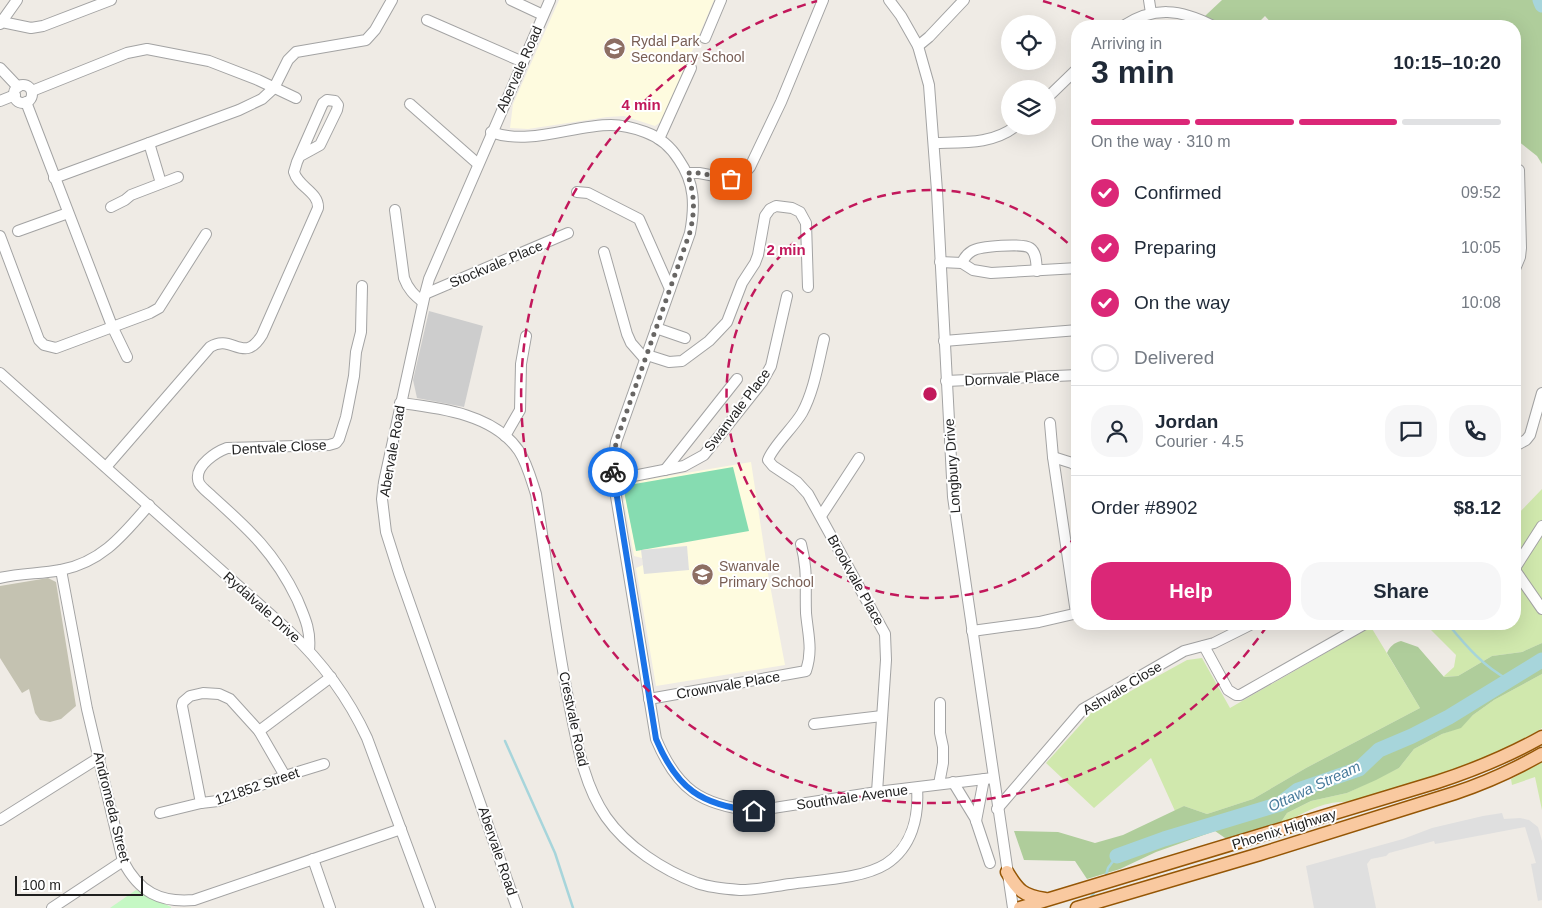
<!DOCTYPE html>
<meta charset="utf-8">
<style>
:root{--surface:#fff;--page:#f6f6f7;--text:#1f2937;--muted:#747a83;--line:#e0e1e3;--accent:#db2777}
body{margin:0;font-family:Helvetica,sans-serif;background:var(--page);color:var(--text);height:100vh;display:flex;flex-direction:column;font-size:19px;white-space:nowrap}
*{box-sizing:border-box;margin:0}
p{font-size:16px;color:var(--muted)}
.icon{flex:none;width:28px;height:28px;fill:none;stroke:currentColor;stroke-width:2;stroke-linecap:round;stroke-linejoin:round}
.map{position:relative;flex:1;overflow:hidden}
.side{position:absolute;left:1071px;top:20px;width:450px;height:610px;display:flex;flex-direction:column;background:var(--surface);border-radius:20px;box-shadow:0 5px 20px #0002}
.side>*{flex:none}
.buttons{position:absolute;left:1001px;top:15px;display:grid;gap:10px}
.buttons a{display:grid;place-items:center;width:55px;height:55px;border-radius:50%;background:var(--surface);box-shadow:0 5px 20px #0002;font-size:25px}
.scale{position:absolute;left:15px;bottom:12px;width:128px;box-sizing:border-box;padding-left:5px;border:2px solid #1f1f1f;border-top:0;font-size:14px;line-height:18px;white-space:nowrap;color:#1f1f1f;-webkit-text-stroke:4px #fff;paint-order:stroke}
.pin{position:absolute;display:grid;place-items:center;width:42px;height:42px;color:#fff;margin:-21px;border-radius:10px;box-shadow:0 2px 8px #0006}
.courier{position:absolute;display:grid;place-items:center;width:50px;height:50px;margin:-25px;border:4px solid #1a73e8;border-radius:50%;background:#fff;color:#222;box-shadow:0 1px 6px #0007}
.overview em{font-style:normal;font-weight:800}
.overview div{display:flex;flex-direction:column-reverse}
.overview{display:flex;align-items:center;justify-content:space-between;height:85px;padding:0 20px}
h1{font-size:32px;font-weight:800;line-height:38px}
.bar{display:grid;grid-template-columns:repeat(4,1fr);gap:8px 5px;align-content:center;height:60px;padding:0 20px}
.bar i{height:6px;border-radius:4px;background:var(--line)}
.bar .current{background:var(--accent)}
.bar p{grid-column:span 4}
.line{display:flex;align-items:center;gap:12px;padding:0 20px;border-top:1px solid var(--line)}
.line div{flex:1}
.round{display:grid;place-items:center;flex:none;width:52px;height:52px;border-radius:20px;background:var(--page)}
ol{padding:0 20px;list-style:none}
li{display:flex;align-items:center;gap:15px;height:55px}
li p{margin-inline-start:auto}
li .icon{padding:5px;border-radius:50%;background:var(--accent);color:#fff;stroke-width:4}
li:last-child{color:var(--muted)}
li i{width:28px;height:28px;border:2px solid var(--line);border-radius:50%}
.action{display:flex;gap:10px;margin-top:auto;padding:10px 20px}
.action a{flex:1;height:58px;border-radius:20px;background:var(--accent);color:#fff;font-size:20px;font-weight:800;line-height:58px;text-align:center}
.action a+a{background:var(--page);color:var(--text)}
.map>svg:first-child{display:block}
.education{fill:#fefbdf}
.religious{fill:#cdcdcd}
.construction{fill:#c4c2b1}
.grass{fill:#d0e8ad}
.forest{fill:#afcd9b}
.park{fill:#c5f8c4}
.pitch{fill:#86dcb1}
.parking{fill:#dfdfdf}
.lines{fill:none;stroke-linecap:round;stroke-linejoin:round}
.stream{stroke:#a7d5db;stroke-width:2.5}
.river{stroke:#a7d5db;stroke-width:15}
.minor-casing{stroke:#a3a3a3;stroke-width:12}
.major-casing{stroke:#955605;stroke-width:15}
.minor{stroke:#fff;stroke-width:10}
.major{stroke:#f9c9a0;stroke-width:12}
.done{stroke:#686664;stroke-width:5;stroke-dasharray:0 9}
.route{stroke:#1a73e8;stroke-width:6}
.ring{fill:none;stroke:#c2185b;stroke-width:2.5;stroke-dasharray:9 6}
.labels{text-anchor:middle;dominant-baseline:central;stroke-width:4;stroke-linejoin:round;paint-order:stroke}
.education-label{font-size:14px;fill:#785e54;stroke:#fff;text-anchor:start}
.street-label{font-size:14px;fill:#1f1f1f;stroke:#fff}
.water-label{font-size:15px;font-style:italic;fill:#487b9c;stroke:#fff}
.centre{fill:#c2185b;stroke:#fff;stroke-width:2.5}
.ring-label{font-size:15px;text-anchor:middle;font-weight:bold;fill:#c2185b;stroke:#fff;stroke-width:4;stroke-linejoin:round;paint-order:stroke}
</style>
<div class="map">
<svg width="1542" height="908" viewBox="0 0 1542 908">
<rect width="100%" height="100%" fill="#efebe5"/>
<g class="education">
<polygon points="559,0 714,0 663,120 655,126 624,116 607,117 528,129 510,128 513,104"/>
<polygon points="751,462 769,580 785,665 656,686 636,568 643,565 642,558 634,556 621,484"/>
</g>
<polygon class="religious" points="429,311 483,326 464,407 417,398 413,380"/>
<polygon class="construction" points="48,578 56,582 76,706 61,719 50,722 40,720 35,713 29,689 22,693 0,658 0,586"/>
<g class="grass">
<polygon points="1542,489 1542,643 1522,652 1492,656 1458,676 1443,677 1454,667 1456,655 1425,624 1515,624 1515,525 1521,521 1517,515"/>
<polygon points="1371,627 1420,708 1306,768 1253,799 1207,814 1184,806 1175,811 1151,758 1094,808 1046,763 1091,713 1187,660 1202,658 1230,708"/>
<path d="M 1542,674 L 1542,728 L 1536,732 L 1488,757 L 1443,773 L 1351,802 C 1325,800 1306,812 1284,823 L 1281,822 L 1287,813 L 1311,801 L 1347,793 L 1399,768 L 1414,749 L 1442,734 L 1461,727 L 1473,715 L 1494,700 Z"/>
<polygon points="1542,762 1542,810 1535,777 1512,785 1511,779"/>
</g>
<g class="forest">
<polygon points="1222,0 1542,0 1542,164 1537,156 1518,141 1515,141 1515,26 1274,26 1265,16 1255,26 1222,26 1205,16"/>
<path d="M 1401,641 L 1418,647 L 1444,677 L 1458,676 L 1492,656 L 1522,652 L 1542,643 L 1542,674 L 1494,700 L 1473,715 L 1461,728 L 1442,734 L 1414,749 L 1399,768 L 1376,780 L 1347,793 L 1311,801 L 1287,813 L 1281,822 L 1228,840 L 1215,831 L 1156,852 L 1120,869 L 1087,879 L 1075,861 L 1024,860 L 1014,831 L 1058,832 L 1095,843 L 1123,835 L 1184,806 L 1207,814 L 1253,799 L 1306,768 L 1420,708 L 1387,653 C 1390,646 1394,643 1401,641 Z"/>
</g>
<polygon class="park" points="136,890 171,907 171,908 110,908"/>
<polygon class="pitch" points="733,467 749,531 636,551 623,486"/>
<g class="parking">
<polygon points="687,546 689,570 644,574 641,550"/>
<polygon points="1502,813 1504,819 1520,818 1529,820 1538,827 1542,841 1542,900 1538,901 1531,864 1536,863 1525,827 1435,844 1434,841 1389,853 1386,856 1371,859 1367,864 1376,908 1314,908 1306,866 1403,839 1432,828 1483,816"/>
</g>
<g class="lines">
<g class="stream">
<path d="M 1448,624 C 1466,646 1484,667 1509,680"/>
<polyline points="505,741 555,853 573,908"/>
<polyline points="1106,875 1108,868 1117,856"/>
<polyline points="1091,897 1094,893"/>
</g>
<g class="river">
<polyline points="1540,0 1542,5"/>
<polyline points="1117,856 1164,839 1280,804 1298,790 1359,769 1379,750 1412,736 1449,717 1542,660"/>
</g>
<defs>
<g id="minor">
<polyline points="511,0 543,15"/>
<polyline points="889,0 901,16 918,46 929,85 937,191 953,497 1013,908"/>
<polyline points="1149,0 1151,13"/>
<polyline points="427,20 523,62"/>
<polyline points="2,22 31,28 43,26 111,0"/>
<polyline points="0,24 17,0"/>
<path d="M 1123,26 C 1154,6 1181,9 1213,26"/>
<polyline points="705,38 721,0"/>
<polyline points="918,46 929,37 964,0"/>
<polyline points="0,68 18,87"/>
<circle cx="23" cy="94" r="9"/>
<polyline points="32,91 127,53 147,49 209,61 258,80 296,98"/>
<polyline points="1048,97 1078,68"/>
<polyline points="0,101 15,95"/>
<polyline points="26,102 112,326 127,357"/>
<polyline points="410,104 478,164"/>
<path d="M 491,132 C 530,146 572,125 611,125 C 623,125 634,128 645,132 C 659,137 671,147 679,160 C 695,183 695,206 690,233 L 616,442 L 612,472 L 656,739 C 677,789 700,805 754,811 L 877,792 L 993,778"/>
<polyline points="659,139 691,68"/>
<polyline points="149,143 161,183"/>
<path d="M 934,143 C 962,142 992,145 1016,126"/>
<polyline points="687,173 699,173 731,179 743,175 750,167 781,102 823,0"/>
<polyline points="54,178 239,110 262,99 274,88 288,60 296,52 366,40 375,30 392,0"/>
<polyline points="577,192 588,193 639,219 670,289"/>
<polyline points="111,207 125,200 131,195 178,177"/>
<path d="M 395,210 L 404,278 C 408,289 414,295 423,302"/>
<polyline points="18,231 68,213"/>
<polyline points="0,236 39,340 44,345 56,348 150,313 159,308 206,234"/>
<polyline points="604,252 627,334 631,343 645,359"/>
<polyline points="940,262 962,263 973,270 991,273 1078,268"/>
<path d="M 962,263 C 964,258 967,254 972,251 C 980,246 1023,243 1030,248 C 1037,253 1036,263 1037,271"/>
<polyline points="1515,269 1520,257 1521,248 1519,170"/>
<polyline points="425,294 568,233"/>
<polyline points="656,328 685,338"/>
<path d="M 824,339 C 818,364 814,391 802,413 C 794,427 772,447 768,460 L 773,466 L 797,482 L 808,494 L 885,634 L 886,660 L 877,792"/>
<polyline points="944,341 1078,330"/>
<polyline points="647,355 669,362 682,361 709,341 727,322 742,283 755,263 758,255 765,216 770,209 776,206 792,208 800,212 806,223 808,287"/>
<path d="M 0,373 L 289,631 C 322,662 348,697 367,738 L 430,908"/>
<polyline points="946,381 1078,375"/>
<path d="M 400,403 C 440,408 494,414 519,451 C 527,463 531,479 536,494 C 547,563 555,633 569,703 C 577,742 583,784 606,817 C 627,847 663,870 697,883 C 711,888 727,889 741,890 C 757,890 775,886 790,884 C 819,880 862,879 886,864 C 912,847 919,817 917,788"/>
<polyline points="1050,423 1053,457 1076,613"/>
<polyline points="505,436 520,410 521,364 526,336"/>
<polyline points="1515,446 1526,440 1530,435 1542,393"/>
<polyline points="1053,457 1072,463 1078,467"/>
<path d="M 106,467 L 210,347 C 232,333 244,365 262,335 L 318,208 C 319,192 298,187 294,172 L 297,162 L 323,103 L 327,100 L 335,101 L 338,105 L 337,110 L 320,145 L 300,156"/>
<polyline points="665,470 737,379"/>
<polyline points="613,480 684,466 704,455 762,382 771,366 787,296"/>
<polyline points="821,516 859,458"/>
<polyline points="1515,568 1542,526"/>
<path d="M 61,570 L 87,709 L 123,861 C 139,892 160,903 194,900 L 401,829"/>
<polyline points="1515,570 1542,609"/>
<path d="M 0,578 C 20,573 41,574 61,570 C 102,562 123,535 149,505"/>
<polyline points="972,631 1039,622 1078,613"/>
<polyline points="1204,646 1228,690 1236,695 1240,695 1365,624"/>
<path d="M 309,650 C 311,630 305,618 297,599 C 273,549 245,526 204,489 C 201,486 198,484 198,479 C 196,465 216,452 227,448 L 329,445 L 336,443 L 339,439 L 346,417 L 354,376 L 356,352 L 361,332 L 362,286"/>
<path d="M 649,699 L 806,671 C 813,649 808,635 806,613 C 805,587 808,570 801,544"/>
<polyline points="814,724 882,716"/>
<polyline points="259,731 331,677"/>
<polyline points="953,782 975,818 990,863"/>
<polyline points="939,784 943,763 943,747 940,733 940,703"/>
<polyline points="201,803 182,706 183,702 190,696 203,693 219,694 230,699 259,731 285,776"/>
<polyline points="997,809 1083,709 1184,651 1214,643 1252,624"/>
<polyline points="160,813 201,803 218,801 285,776 324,764"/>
<polyline points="0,820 100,757"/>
<polyline points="976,821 984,779"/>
<polyline points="313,859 330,908"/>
<polyline points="52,908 123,861"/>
<polyline points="517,908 399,573 386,532 382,499 384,482 425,294 429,279 550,0"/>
</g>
<g id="major">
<path d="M 1007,872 C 1018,890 1023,896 1045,899"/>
<path d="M 1020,908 L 1437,782 C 1474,770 1508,756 1542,737"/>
<path d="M 1077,908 L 1260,854 L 1455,793 C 1485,783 1514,770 1542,754"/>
</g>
</defs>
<use href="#minor" class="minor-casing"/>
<use href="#major" class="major-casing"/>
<use href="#minor" class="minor"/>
<use href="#major" class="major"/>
</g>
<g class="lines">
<path class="done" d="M 613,472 L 616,442 L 690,232 C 695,211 695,194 687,173 L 699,173 L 731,179"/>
<path class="route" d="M 613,472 L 656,739 C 677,789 701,805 754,811"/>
</g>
<g class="ring">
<path d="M1077 536A204 204 0 1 1 1077 252"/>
<path d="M1267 626A409 409 0 1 1 817 1M1043 1A409 409 0 0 1 1106 25"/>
</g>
<defs>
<symbol id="school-disc" viewBox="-11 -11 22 22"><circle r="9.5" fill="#8d6e63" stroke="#fff"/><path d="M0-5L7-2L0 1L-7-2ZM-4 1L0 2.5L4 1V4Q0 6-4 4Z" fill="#fff"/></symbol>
</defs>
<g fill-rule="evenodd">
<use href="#school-disc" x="602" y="36" width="25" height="25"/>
<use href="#school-disc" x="690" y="562" width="25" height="25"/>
</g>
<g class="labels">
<g class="education-label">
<text x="631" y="41">Rydal Park<tspan x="631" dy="16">Secondary School</tspan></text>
<text x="719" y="566">Swanvale<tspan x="719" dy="16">Primary School</tspan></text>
</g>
<g class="street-label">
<text transform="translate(519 69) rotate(-66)">Abervale Road</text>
<text transform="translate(496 264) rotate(-23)">Stockvale Place</text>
<text transform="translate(1012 378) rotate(-3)">Dornvale Place</text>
<text transform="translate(737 410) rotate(-53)">Swanvale Place</text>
<text transform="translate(279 447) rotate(-3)">Dentvale Close</text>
<text transform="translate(392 451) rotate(-80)">Abervale Road</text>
<text transform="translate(952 466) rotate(-94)">Longbury Drive</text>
<text transform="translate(856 580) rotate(61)">Brookvale Place</text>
<text transform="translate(262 607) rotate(42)">Rydalvale Drive</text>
<text transform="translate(728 685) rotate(-10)">Crownvale Place</text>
<text transform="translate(1122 688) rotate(-31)">Ashvale Close</text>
<text transform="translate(574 719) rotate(78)">Crestvale Road</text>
<text transform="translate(257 786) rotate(-19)">121852 Street</text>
<text transform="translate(852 797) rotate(-8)">Southvale Avenue</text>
<text transform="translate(112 807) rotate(76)">Andromeda Street</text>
<text transform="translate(1284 829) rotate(-17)">Phoenix Highway</text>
<text transform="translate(498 851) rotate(71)">Abervale Road</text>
</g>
<g class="water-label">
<text transform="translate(1314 786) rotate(-25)">Ottawa Stream</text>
</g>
</g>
<circle cx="930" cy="394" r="8" class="centre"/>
<g class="ring-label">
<text x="641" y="110">4 min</text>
<text x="786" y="255">2 min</text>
</g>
</svg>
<div class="buttons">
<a><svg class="icon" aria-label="locate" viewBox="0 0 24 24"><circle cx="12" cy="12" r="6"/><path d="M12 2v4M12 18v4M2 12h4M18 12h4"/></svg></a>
<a><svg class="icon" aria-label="layers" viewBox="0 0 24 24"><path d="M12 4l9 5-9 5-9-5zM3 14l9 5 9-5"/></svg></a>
</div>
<div class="scale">100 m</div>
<div class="pin" style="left:731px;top:179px;background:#ea580c"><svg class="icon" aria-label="bag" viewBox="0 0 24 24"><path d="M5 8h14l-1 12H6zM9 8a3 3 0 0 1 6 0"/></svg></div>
<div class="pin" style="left:754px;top:811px;background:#1f2937"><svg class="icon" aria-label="home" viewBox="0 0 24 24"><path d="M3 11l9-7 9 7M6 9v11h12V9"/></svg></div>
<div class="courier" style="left:613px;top:472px"><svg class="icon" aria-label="bike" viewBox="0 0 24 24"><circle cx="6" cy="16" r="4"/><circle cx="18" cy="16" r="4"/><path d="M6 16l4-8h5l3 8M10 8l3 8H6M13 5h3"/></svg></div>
<section class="side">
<div class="overview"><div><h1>3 min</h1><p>Arriving in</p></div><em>10:15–10:20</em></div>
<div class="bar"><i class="current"></i><i class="current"></i><i class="current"></i><i></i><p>On the way · 310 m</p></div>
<ol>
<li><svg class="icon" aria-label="check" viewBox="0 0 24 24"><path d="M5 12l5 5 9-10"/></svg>Confirmed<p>09:52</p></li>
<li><svg class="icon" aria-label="check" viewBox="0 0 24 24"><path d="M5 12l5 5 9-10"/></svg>Preparing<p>10:05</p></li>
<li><svg class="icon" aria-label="check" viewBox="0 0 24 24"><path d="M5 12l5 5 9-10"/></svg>On the way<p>10:08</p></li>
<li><i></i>Delivered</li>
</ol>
<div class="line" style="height:90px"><a class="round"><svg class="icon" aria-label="person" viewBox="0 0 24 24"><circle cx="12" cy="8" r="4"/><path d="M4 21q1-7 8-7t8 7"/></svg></a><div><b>Jordan</b><p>Courier · 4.5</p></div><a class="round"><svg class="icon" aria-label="chat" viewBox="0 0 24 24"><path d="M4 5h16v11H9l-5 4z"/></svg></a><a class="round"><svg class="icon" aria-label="phone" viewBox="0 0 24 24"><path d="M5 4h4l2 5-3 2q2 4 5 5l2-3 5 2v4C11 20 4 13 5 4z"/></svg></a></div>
<div class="line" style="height:65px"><div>Order #8902</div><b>$8.12</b></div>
<div class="action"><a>Help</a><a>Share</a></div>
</section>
</div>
